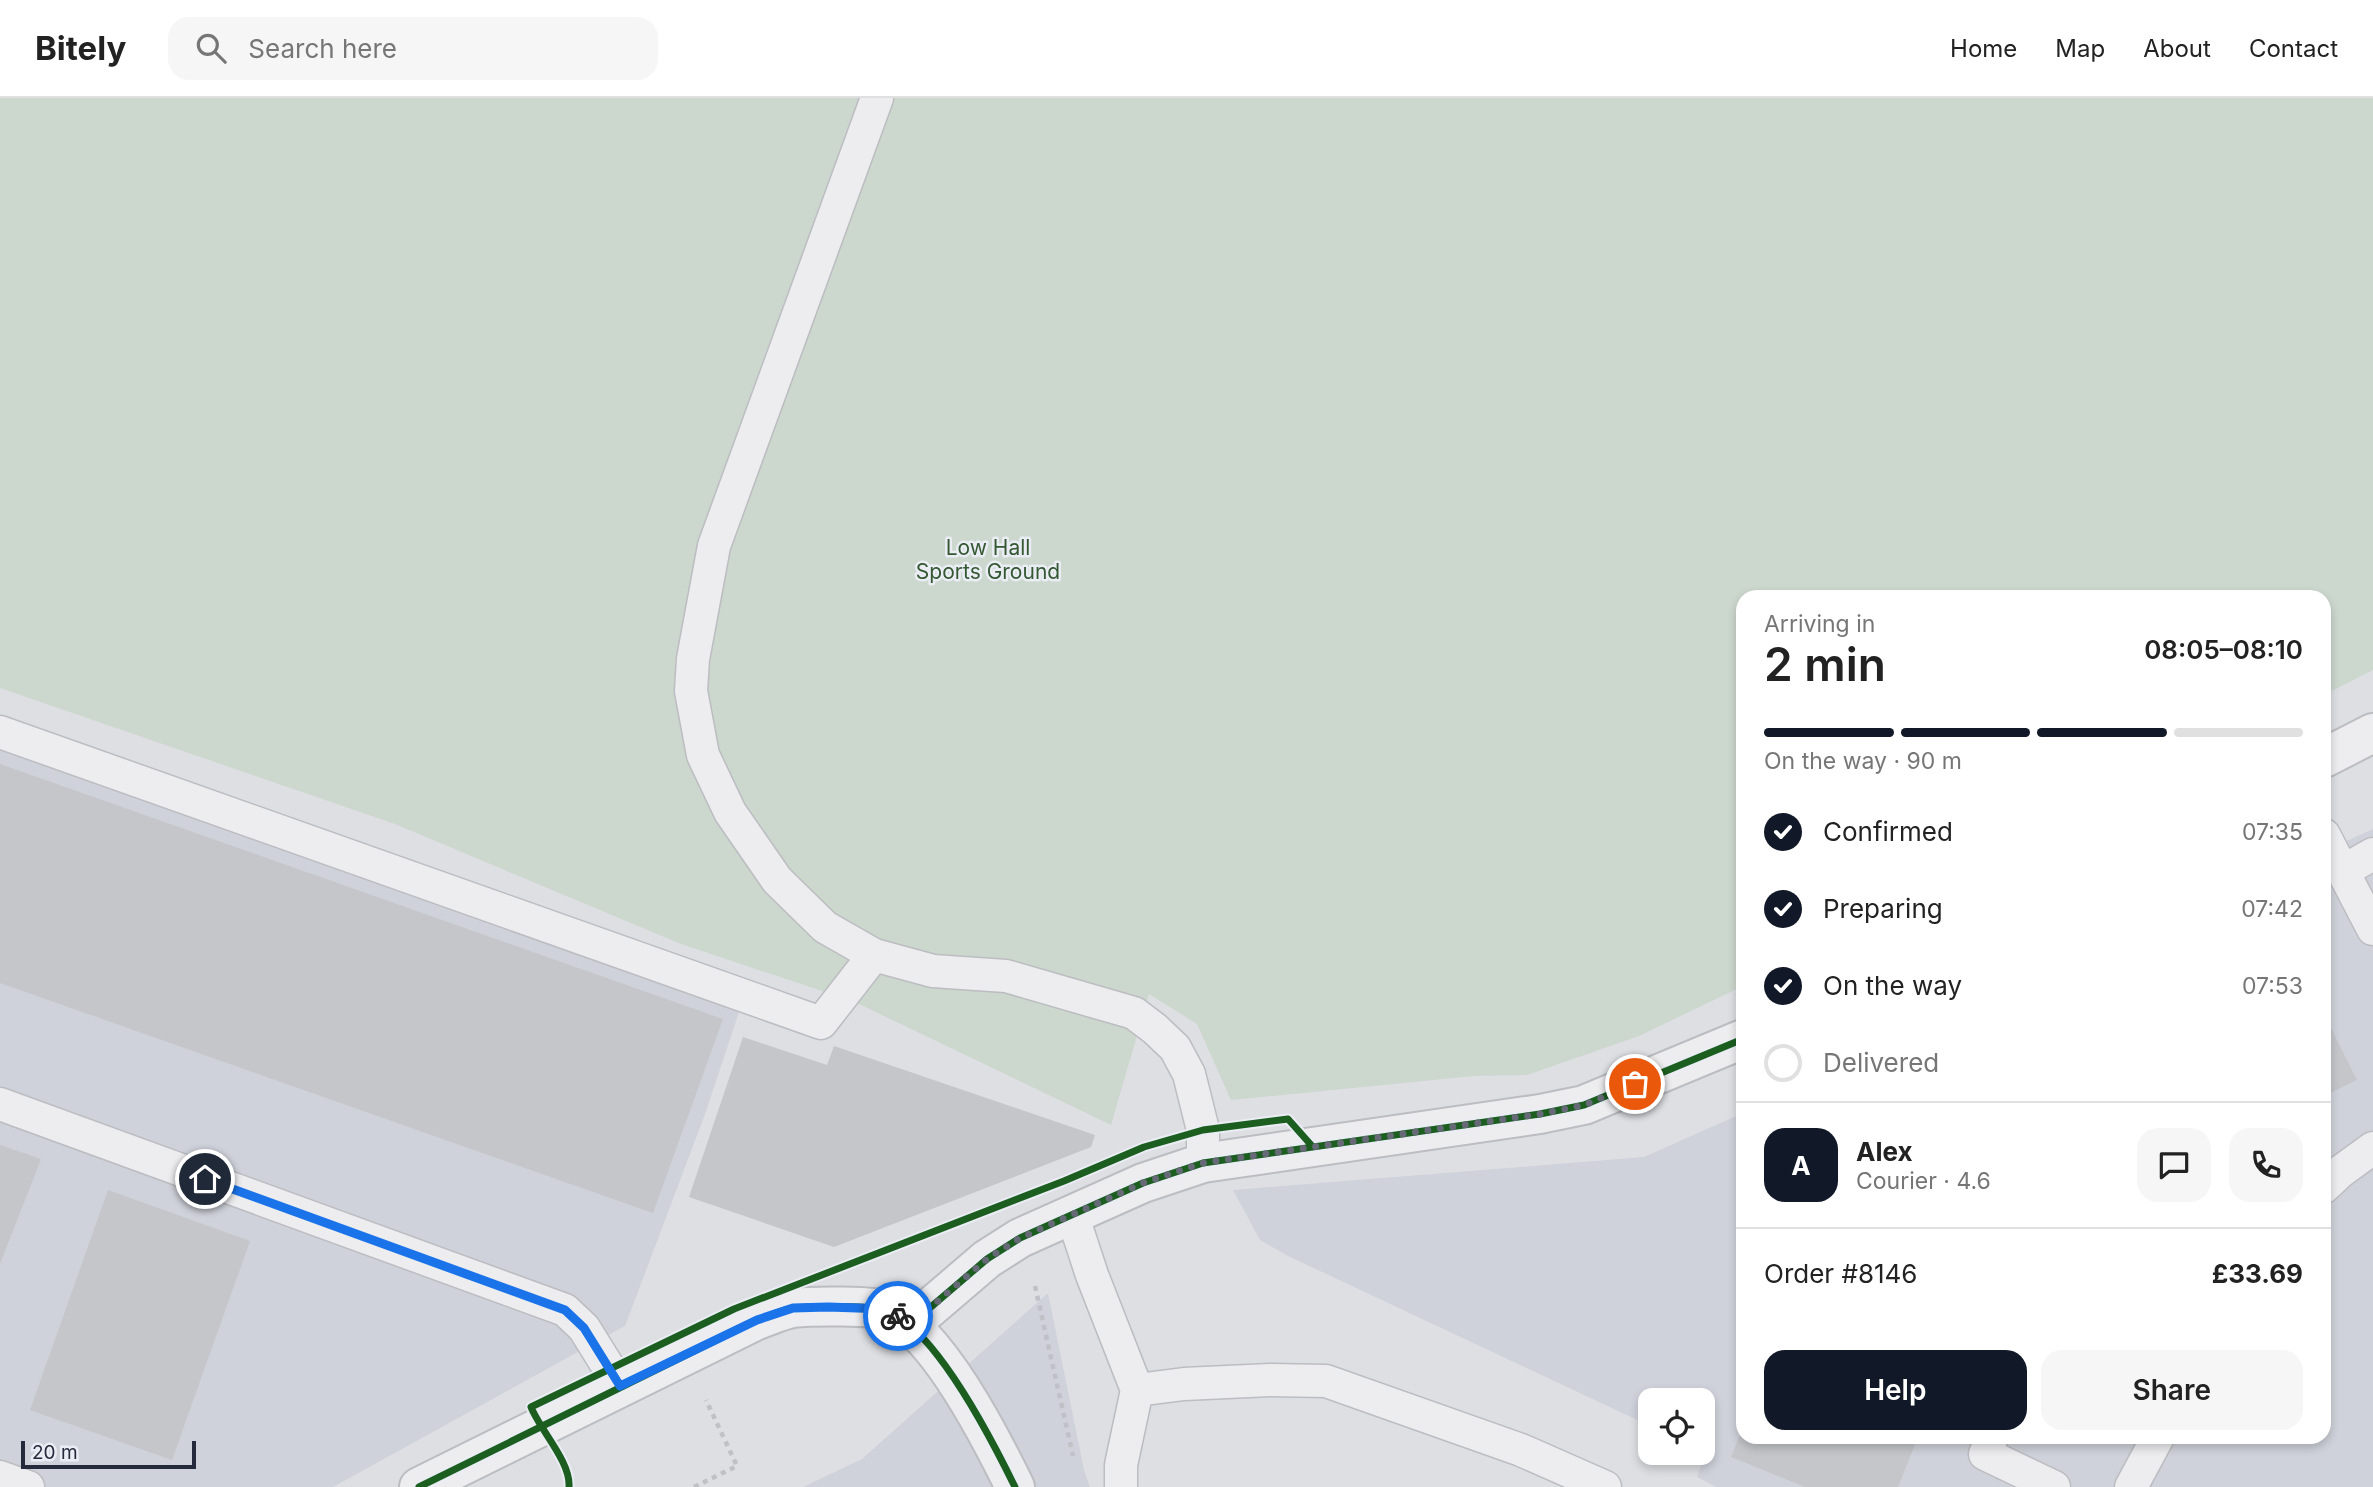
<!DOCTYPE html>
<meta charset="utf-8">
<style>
:root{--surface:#fff;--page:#f6f6f6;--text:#222;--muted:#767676;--line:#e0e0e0;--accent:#111827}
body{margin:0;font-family:Inter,sans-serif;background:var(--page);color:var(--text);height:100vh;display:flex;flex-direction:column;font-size:26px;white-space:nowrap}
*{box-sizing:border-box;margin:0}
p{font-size:23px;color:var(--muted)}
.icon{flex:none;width:38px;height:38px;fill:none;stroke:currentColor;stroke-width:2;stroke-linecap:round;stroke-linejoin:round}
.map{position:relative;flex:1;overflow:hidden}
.panel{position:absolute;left:1736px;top:492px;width:595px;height:854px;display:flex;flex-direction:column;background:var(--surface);border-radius:21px;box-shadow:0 4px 10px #0003}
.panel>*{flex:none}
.buttons{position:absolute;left:1638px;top:1290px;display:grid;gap:14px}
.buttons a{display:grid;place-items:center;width:77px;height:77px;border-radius:14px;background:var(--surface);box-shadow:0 4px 10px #0003;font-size:35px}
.scale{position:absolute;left:21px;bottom:18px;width:175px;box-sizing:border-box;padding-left:7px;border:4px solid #252a3c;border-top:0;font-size:19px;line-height:24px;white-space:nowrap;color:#252a3c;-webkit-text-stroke:5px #eaedf4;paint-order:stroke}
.pin{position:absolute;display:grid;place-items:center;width:60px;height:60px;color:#fff;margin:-30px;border:4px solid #fff;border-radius:50%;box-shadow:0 2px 7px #0007}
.courier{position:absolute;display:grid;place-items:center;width:70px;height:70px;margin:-35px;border:5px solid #1a73e8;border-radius:50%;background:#fff;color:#222;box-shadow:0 2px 9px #0007}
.headline em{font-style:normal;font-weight:600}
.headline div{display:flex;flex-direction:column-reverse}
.headline{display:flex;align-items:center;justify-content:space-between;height:119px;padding:0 28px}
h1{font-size:46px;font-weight:600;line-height:52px}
.bar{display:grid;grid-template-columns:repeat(4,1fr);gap:10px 7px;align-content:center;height:84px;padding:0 28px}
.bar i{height:9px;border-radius:5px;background:var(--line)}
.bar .active{background:var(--accent)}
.bar p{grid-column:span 4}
.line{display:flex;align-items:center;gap:18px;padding:0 28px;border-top:2px solid var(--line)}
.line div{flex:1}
.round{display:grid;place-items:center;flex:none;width:74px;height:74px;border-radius:21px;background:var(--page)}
ol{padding:0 28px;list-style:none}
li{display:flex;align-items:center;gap:21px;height:77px}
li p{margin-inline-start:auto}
li .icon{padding:7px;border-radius:50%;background:var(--accent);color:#fff;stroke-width:4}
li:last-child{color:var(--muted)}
li i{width:38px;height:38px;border:4px solid var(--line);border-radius:50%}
.action{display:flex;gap:14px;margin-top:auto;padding:14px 28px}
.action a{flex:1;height:80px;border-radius:21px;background:var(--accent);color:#fff;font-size:28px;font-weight:600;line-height:80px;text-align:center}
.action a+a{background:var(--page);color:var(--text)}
header{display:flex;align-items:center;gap:42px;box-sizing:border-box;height:98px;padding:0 35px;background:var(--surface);border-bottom:2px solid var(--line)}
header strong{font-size:33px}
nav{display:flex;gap:38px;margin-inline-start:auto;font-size:24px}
.search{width:490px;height:63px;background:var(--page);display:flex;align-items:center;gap:18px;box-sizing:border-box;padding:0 24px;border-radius:21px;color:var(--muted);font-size:26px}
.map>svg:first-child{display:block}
.built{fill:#cfd2da}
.green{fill:#ccd7ce}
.building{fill:#c4c6ca}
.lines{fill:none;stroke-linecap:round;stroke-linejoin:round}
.lane-casing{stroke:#bcbdc1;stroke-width:35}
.street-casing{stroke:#bcbdc1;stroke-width:42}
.path{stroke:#c0c0c6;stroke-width:4.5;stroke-dasharray:5 5;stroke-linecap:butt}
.lane{stroke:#ededf0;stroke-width:32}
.street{stroke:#ededf0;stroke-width:38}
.cycleway-casing{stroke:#eaedf4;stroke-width:11}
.cycleway{stroke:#1b5e20;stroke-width:7}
.done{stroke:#666976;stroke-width:7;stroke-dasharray:0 12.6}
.route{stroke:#1a73e8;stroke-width:9}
.labels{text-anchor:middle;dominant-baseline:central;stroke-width:5;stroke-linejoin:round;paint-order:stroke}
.park-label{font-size:21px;fill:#345832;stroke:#eaedf4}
</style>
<header>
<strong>Bitely</strong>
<div class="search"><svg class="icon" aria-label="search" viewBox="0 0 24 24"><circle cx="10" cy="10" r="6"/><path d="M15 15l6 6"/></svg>Search here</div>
<nav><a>Home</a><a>Map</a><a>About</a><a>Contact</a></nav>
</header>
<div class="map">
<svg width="2373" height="1389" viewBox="0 0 2373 1389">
<rect width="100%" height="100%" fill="#dedfe3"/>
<g class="built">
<polygon points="0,633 745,896 704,1019 625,1228 333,1389 0,1389"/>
<polygon points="2373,731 2373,1389 1716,1389 1697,1379 1705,1354 1703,1353 1703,1302 1650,1302 1650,1328 1288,1158 1260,1142 1233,1092 1644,1059 1743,1015 1743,1339 2324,1339 2324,753"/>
<polygon points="1048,1195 1084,1372 1090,1389 803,1389 862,1361"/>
</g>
<polygon class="green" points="0,0 2373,0 2373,572 2324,597 2324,499 1743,499 1743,888 1639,938 1527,977 1473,978 1231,1002 1197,926 1149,896 1111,1027 855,904 681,846 395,726 0,590"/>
<g class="building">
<polygon points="0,666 723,921 653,1115 0,885"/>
<polygon points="2324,916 2357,982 2324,998"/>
<polygon points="743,939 827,967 834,948 1095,1037 1091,1049 834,1149 689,1099"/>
<polygon points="0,1047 41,1061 0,1166"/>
<polygon points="108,1092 250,1143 172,1362 30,1312"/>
<polygon points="1743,1329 1743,1339 1918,1339 1898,1389 1805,1389 1731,1359"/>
</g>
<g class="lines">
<defs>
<g id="lane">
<polyline points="877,0 714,448 693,561 691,593 703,657 730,714 777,782 825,829 874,857 933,873 1006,878 1134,915 1155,931 1175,950 1189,976 1203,1032 1203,1065"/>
<polyline points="0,634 821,925 874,857"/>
<polyline points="2324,737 2373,831"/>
<polyline points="2343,773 2373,756"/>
<polyline points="0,1006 565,1212 584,1230 620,1288"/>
<polyline points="2324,1089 2340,1074 2373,1050"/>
<polyline points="1072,1116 1092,1177 1137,1292 1121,1367 1121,1389"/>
<polyline points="1137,1292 1184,1286 1270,1282 1326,1283 1521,1352 1605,1389"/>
<polyline points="1992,1339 1985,1356 2054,1389"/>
<polyline points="0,1379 28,1389"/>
<polyline points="2131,1389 2158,1339"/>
</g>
<g id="street">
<polyline points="2324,660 2373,635"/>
<polyline points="911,1226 987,1161 1020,1140 1143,1085 1203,1065 1540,1016 1584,1007 1743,941"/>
<path d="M 419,1389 L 757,1222 C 769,1218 781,1212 793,1210 C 809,1208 876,1207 889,1213 C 938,1236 991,1340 1015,1389"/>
</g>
</defs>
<use href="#lane" class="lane-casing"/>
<use href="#street" class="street-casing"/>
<g class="path">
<polyline points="1035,1188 1073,1358"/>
<polyline points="694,1389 737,1368 706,1302"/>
</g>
<use href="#lane" class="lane"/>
<use href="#street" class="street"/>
<defs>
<g id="cycleway">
<polyline points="911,1226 987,1161 1020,1140 1143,1085 1203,1065 1540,1016 1584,1007 1743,941"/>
<path d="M 419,1389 L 757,1222 C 769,1218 781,1212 793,1210 C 809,1208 876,1207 889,1213 C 938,1236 991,1340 1015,1389"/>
<path d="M 569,1389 C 571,1364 540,1332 531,1309 L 734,1211 L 1064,1083 L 1144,1049 L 1203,1032 L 1288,1021 L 1312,1048"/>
</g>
</defs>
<use href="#cycleway" class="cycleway-casing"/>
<use href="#cycleway" class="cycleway"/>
</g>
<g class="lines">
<polyline class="done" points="898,1218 911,1226 987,1161 1020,1140 1143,1085 1203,1065 1540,1016 1584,1007 1635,986"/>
<polyline class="route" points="205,1081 565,1212 584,1230 620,1288 757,1222 793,1210 828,1209 886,1211 898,1218"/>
</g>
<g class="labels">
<g class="park-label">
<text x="988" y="449">Low Hall<tspan x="988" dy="24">Sports Ground</tspan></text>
</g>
</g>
</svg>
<div class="buttons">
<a><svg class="icon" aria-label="locate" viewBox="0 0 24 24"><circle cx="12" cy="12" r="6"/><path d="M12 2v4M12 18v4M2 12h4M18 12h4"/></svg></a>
</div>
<div class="scale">20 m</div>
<div class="pin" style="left:1635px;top:986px;background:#ea580c"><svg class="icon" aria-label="bag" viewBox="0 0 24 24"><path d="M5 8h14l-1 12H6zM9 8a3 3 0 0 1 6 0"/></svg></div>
<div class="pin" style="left:205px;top:1081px;background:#1f2937"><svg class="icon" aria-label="home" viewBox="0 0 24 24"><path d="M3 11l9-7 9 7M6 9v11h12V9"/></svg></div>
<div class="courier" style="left:898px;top:1218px"><svg class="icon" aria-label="bike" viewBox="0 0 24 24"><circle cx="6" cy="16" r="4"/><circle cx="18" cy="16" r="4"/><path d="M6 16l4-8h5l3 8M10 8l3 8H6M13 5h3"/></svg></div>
<section class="panel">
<div class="headline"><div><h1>2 min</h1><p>Arriving in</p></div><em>08:05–08:10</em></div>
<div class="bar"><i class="active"></i><i class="active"></i><i class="active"></i><i></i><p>On the way · 90 m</p></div>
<ol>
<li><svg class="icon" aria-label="check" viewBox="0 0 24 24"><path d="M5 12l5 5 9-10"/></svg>Confirmed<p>07:35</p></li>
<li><svg class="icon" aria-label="check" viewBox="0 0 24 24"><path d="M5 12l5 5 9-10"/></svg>Preparing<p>07:42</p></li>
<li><svg class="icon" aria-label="check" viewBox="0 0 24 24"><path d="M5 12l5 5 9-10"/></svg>On the way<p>07:53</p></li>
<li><i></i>Delivered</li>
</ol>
<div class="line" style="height:126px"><b class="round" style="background:var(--accent);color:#fff">A</b><div><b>Alex</b><p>Courier · 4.6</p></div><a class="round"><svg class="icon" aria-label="chat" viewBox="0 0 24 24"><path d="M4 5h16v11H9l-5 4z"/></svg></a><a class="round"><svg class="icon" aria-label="phone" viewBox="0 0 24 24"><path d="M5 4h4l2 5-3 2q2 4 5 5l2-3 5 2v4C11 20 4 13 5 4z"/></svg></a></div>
<div class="line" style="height:91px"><div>Order #8146</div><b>£33.69</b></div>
<div class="action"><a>Help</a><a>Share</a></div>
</section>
</div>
